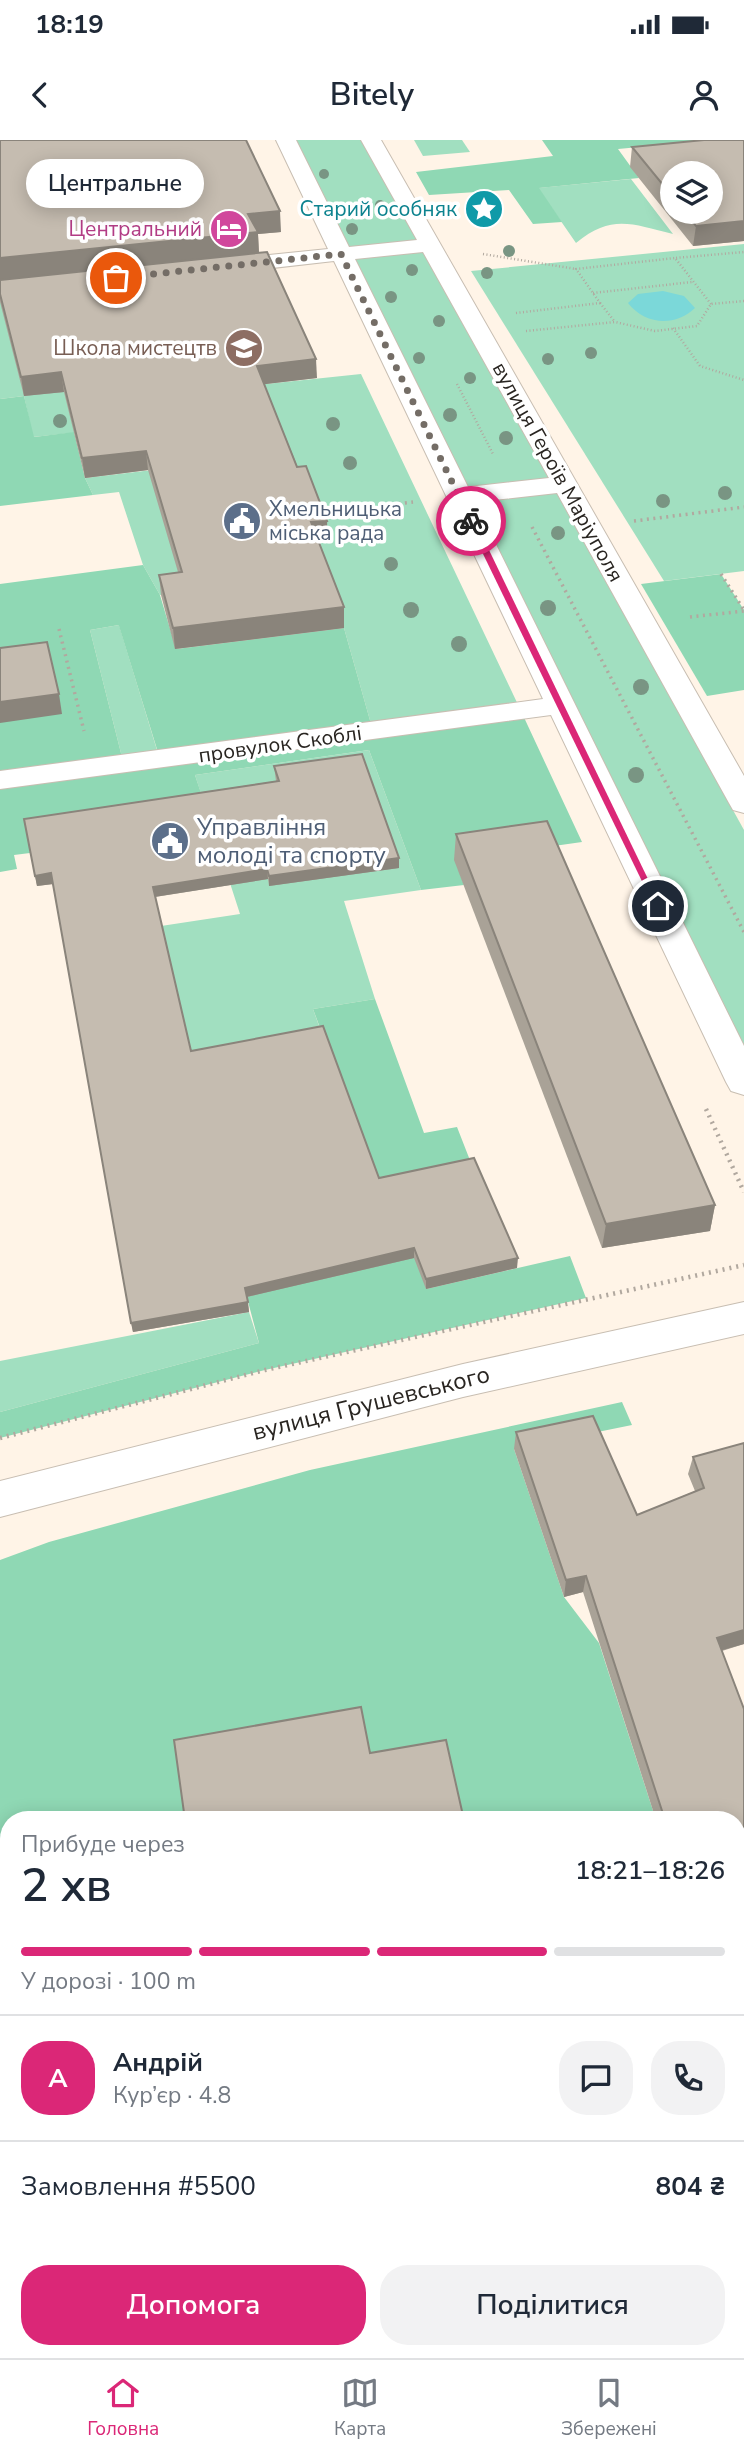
<!DOCTYPE html>
<html lang="uk">
<meta charset="utf-8">
<style>
:root{--surface:#fff;--page:#f2f2f3;--text:#1f2937;--muted:#747a83;--line:#e0e1e3;--accent:#db2777}
body{margin:0;font-family:"Nunito Sans",sans-serif;background:var(--page);color:var(--text);height:100vh;display:flex;flex-direction:column;font-size:26px;white-space:nowrap}
*{box-sizing:border-box;margin:0}
p{font-size:23px;color:var(--muted)}
.icon{flex:none;width:38px;height:38px;fill:none;stroke:currentColor;stroke-width:2;stroke-linecap:round;stroke-linejoin:round}
.map{position:relative;flex:1;overflow:hidden}
.drawer{position:absolute;left:0px;top:1671px;width:746px;height:548px;display:flex;flex-direction:column;background:var(--surface);border-radius:28px 28px 0 0;box-shadow:0 4px 18px #0003}
.drawer>*{flex:none}
.tools{position:absolute;left:660px;top:21px;display:grid;gap:14px}
.tools a{display:grid;place-items:center;width:63px;height:63px;border-radius:50%;background:var(--surface);box-shadow:0 4px 18px #0003;font-size:35px}
.pin{position:absolute;display:grid;place-items:center;width:60px;height:60px;color:#fff;margin:-30px;border:4px solid #fff;border-radius:50%;box-shadow:0 2px 7px #0007}
.courier{position:absolute;display:grid;place-items:center;width:70px;height:70px;margin:-35px;border:5px solid #db2777;border-radius:50%;background:#fff;color:#222;box-shadow:0 2px 9px #0007}
.bubble{position:absolute;height:49px;border-radius:24px;background:var(--surface);box-shadow:0 4px 18px #0003;font-size:23px;font-weight:600;line-height:49px;text-align:center}
.headline em{font-style:normal;font-weight:600}
.headline div{display:flex;flex-direction:column-reverse}
.headline{display:flex;align-items:center;justify-content:space-between;height:119px;padding:0 21px}
h1{font-size:46px;font-weight:600;line-height:52px}
.bar{display:grid;grid-template-columns:repeat(4,1fr);gap:10px 7px;align-content:center;height:84px;padding:0 21px}
.bar i{height:9px;border-radius:5px;background:var(--line)}
.bar .selected{background:var(--accent)}
.bar p{grid-column:span 4}
.line{display:flex;align-items:center;gap:18px;padding:0 21px;border-top:2px solid var(--line)}
.line div{flex:1}
.round{display:grid;place-items:center;flex:none;width:74px;height:74px;border-radius:28px;background:var(--page)}
.button{display:flex;gap:14px;margin-top:auto;padding:14px 21px}
.button a{flex:1;height:80px;border-radius:28px;background:var(--accent);color:#fff;font-size:28px;font-weight:600;line-height:80px;text-align:center}
.button a+a{background:var(--page);color:var(--text)}
.status{display:flex;justify-content:space-between;align-items:center;height:49px;padding:0 35px;background:var(--surface);direction:ltr}
.status svg{height:19px;fill:currentColor}
header{display:flex;justify-content:space-between;align-items:center;height:91px;padding:0 21px;background:var(--surface);font-size:32px;font-weight:600}
.dock{display:flex;justify-content:space-around;align-items:center;height:98px;border-top:2px solid var(--line);background:var(--surface);font-size:19px;color:var(--muted)}
.dock a{display:grid;justify-items:center;gap:4px}
.dock .selected{color:var(--accent)}
.map>svg:first-child{display:block}
.green{fill:#a1dfc0}
.forest{fill:#8fd8b4;fill-rule:evenodd}
.water{fill:#7bd8d9}
.lines{fill:none;stroke-linecap:round;stroke-linejoin:round}
.minor-casing{stroke:#c8beb2;stroke-width:2}
.major-casing{stroke:#d8d8d7;stroke-width:2}
.path-far2{stroke:#b1a89f;stroke-width:2.5;stroke-dasharray:1 2.5;stroke-linecap:butt}
.path-far1{stroke:#b1a89f;stroke-width:3.5;stroke-dasharray:2 4.5;stroke-linecap:butt}
.path{stroke:#b1a89f;stroke-width:4.5;stroke-dasharray:2 5;stroke-linecap:butt}
.minor{fill:#fff;fill-rule:evenodd}
.major{fill:#eed6a3;fill-rule:evenodd}
.tree{fill:#799583}
.wall{fill:#a9a297;fill-rule:evenodd}
.shaded-wall{fill:#8a847b}
.building{fill:#c5bcb0;stroke:#8a847b;stroke-width:2}
.route{fill:#db2777}
.done{stroke:#746d66;stroke-width:7;stroke-dasharray:0 12.6}
.labels{text-anchor:middle;dominant-baseline:central;stroke-width:7;stroke-linejoin:round;paint-order:stroke}
.far-culture-label{font-size:21px;fill:#0d838f;stroke:#fff;text-anchor:end}
.far-hotel-label{font-size:21px;fill:#b23c85;stroke:#fff;text-anchor:end}
.far-education-label{font-size:21px;fill:#785e54;stroke:#fff;text-anchor:end}
.far-street-label{font-size:21px;fill:#292521;stroke:#fff}
.far-service-label{font-size:21px;fill:#4e5e75;stroke:#fff;text-anchor:start}
.service-label{font-size:24px;fill:#4e5e75;stroke:#fff;text-anchor:start}
.street-label{font-size:24px;fill:#292521;stroke:#fff}
</style>
<div class="status"><b>18:19</b><svg viewBox="0 0 49 12"><path d="M0 12V9h3v3zM5 12V6h3v6zM10 12V3h3v9zM15 12V0h3v12zM26 1h20v11H26zM47 4h2v5h-2z"/></svg></div>
<header><svg class="icon" aria-label="back" viewBox="0 0 24 24"><path d="M15 5l-7 7 7 7"/></svg>Bitely<svg class="icon" aria-label="person" viewBox="0 0 24 24"><circle cx="12" cy="8" r="4"/><path d="M4 21q1-7 8-7t8 7"/></svg></header>
<div class="map">
<svg width="744" height="2218" viewBox="0 0 744 2218">
<rect width="100%" height="100%" fill="#fff4e7"/>
<g class="green">
<polygon points="295,0 362,0 744,690 744,907"/>
<polygon points="414,0 462,0 470,12 423,16"/>
<path d="M 631,39 L 673,94 C 631,84 612,74 576,103 L 538,48 Z"/>
<polygon points="744,104 744,431 664,441 471,131"/>
<polygon points="0,150 96,248 238,247 361,234 521,571 373,591 344,488 303,403 327,400 268,272 33,297 24,256 0,259"/>
<polygon points="186,326 223,447 160,455 143,425 119,352 93,355 85,338"/>
<polygon points="119,485 160,620 124,625 90,490"/>
<polygon points="369,610 421,750 344,761 375,859 313,869 323,897 248,1034 287,1148 246,1154 161,786 240,774 195,635"/>
<polygon points="249,1172 259,1203 0,1272 0,1221"/>
</g>
<g class="forest">
<polygon points="542,0 703,0 704,1 618,9 639,38 539,48 562,82 533,84 509,50 429,55 416,32 553,16"/>
<polygon points="24,256 34,297 74,292 85,338 93,355 0,366 0,259"/>
<path d="M 143,425 L 160,455 L 176,509 L 344,488 L 373,591 L 521,571 L 582,702 L 455,720 L 464,745 L 421,750 L 369,610 L 195,635 L 204,662 L 26,686 L 30,713 L 14,715 L 17,729 L 0,732 L 0,444 ZM 119,485 L 119,486 L 160,619 L 124,625 L 90,490 Z"/>
<polygon points="721,434 744,470 744,550 707,556 641,444"/>
<polygon points="375,859 424,993 457,987 473,1028 426,1149 570,1116 586,1158 265,1230 0,1298 0,1272 259,1203 246,1154 387,1124 358,990 313,869"/>
<polygon points="622,1262 632,1285 514,1309 564,1457 599,1503 656,1680 9,1680 9,1934 0,1916 0,1420 49,1402 310,1330"/>
</g>
<path class="water" d="M 663,151 L 684,156 L 695,168 C 675,187 645,185 628,163 L 638,154 Z"/>
<g class="lines">
<defs>
<g id="minor">
<path d="M 276,0 L 296,0 L 349,107 L 417,100 L 361,0 L 381,0 L 744,636 L 744,673 L 733,670 L 729,663 L 557,353 L 475,362 L 744,906 L 744,955 L 731,951 L 726,942 L 551,575 L 0,649 L 0,631 L 543,559 L 334,121 L 220,134 L 209,127 L 220,120 L 328,109 ZM 423,112 L 549,338 L 468,347 L 355,119 Z"/>
<polygon points="744,1162 744,1194 463,1257 0,1377 0,1341 463,1224"/>
</g>
<g id="major">
<polygon points="0,2068 9,2072 9,2143 0,2139"/>
<polygon points="24,2210 82,2210 85,2218 27,2218"/>
</g>
</defs>
<use href="#minor" class="minor-casing"/>
<use href="#major" class="major-casing"/>
<g class="path-far2">
<polyline points="483,114 576,129"/>
<polyline points="593,153 692,142"/>
<polyline points="600,163 615,182"/>
<polyline points="711,164 675,118 744,112"/>
<polyline points="516,173 600,163 576,129 675,118"/>
<polyline points="673,188 700,226 744,240"/>
<polyline points="526,191 615,182 655,191 697,186 711,164 744,161"/>
<polyline points="457,244 493,314"/>
</g>
<g class="path-far1">
<polyline points="321,373 413,362"/>
<polyline points="634,381 744,367"/>
<polyline points="532,387 744,792"/>
<polyline points="721,434 744,470"/>
<polyline points="690,477 744,471"/>
<polyline points="59,489 84,591"/>
</g>
<g class="path">
<polyline points="706,969 744,1052"/>
<polyline points="0,1298 265,1230 744,1125"/>
</g>
<use href="#minor" class="minor"/>
<use href="#major" class="major"/>
</g>
<g class="tree">
<circle cx="324" cy="34" r="5"/>
<circle cx="380" cy="65" r="5"/>
<circle cx="352" cy="89" r="6"/>
<circle cx="509" cy="111" r="6"/>
<circle cx="412" cy="130" r="6"/>
<circle cx="487" cy="133" r="6"/>
<circle cx="391" cy="157" r="6"/>
<circle cx="439" cy="181" r="6"/>
<circle cx="591" cy="213" r="6"/>
<circle cx="419" cy="218" r="6"/>
<circle cx="548" cy="219" r="6"/>
<circle cx="470" cy="238" r="6"/>
<circle cx="450" cy="275" r="7"/>
<circle cx="60" cy="281" r="7"/>
<circle cx="333" cy="284" r="7"/>
<circle cx="506" cy="298" r="7"/>
<circle cx="350" cy="323" r="7"/>
<circle cx="725" cy="353" r="7"/>
<circle cx="663" cy="361" r="7"/>
<circle cx="558" cy="393" r="7"/>
<circle cx="391" cy="424" r="7"/>
<circle cx="548" cy="468" r="8"/>
<circle cx="411" cy="470" r="8"/>
<circle cx="459" cy="504" r="8"/>
<circle cx="641" cy="547" r="8"/>
<circle cx="636" cy="635" r="8"/>
</g>
<g class="wall">
<polygon points="0,0 281,92 258,94 259,113 317,238 264,244 328,401 319,402 344,488 175,509 161,455 159,435 178,432 148,330 85,338 64,252 24,256 0,162"/>
<path d="M 744,0 L 744,101 L 693,106 L 630,27 L 632,7 ZM 672,33 L 710,72 L 672,72 Z"/>
<polygon points="274,626 399,718 399,728 269,746 268,739 155,757 191,911 379,1038 517,1128 426,1149 414,1118 247,1157 249,1172 133,1192 53,744 37,746 24,679 276,641"/>
<polygon points="456,694 715,1065 710,1091 602,1108 454,720"/>
<polygon points="516,1292 637,1375 695,1351 688,1334 693,1317 744,1303 744,1504 722,1511 744,1569 744,1964 737,1939 737,1680 656,1680 583,1452 564,1457 514,1309"/>
</g>
<g class="shaded-wall">
<polygon points="280,71 281,92 258,94 259,114 0,140 0,118 248,74"/>
<polygon points="744,81 744,101 693,106 696,86"/>
<polygon points="316,219 317,238 258,245 257,226"/>
<polygon points="61,232 64,252 24,256 21,237"/>
<polygon points="146,311 148,330 85,338 82,318"/>
<polygon points="327,381 328,401 312,402 311,382"/>
<polygon points="344,467 344,488 175,509 173,488"/>
<polygon points="59,554 62,574 0,583 0,562"/>
<polygon points="399,718 399,728 269,746 269,736"/>
<polygon points="267,729 268,739 154,757 153,747"/>
<polygon points="51,733 53,744 37,746 35,736"/>
<polygon points="715,1065 710,1091 602,1108 606,1084"/>
<polygon points="414,1108 414,1118 246,1157 245,1148"/>
<polygon points="518,1118 517,1128 426,1149 426,1139"/>
<polygon points="248,1162 249,1172 133,1192 131,1183"/>
<polygon points="586,1436 583,1452 564,1457 566,1440"/>
<polygon points="744,1490 744,1504 712,1513 717,1498"/>
</g>
<g class="building">
<polygon points="0,0 246,0 280,71 248,74 258,92 0,118"/>
<polygon points="704,0 744,0 744,81 696,86 685,72 710,72 710,33 672,33 672,56 632,7"/>
<polygon points="267,112 316,219 257,226 297,327 306,326 327,381 311,382 344,467 173,488 159,435 182,432 146,311 82,318 61,232 21,237 0,154 0,140"/>
<polygon points="47,502 59,554 0,562 0,508"/>
<polygon points="362,614 399,718 269,736 267,729 153,747 191,911 323,886 379,1038 474,1018 518,1118 426,1139 414,1108 245,1148 248,1162 131,1183 51,733 35,736 24,679 279,641 274,626"/>
<polygon points="547,681 715,1065 606,1084 456,694"/>
<polygon points="593,1276 637,1375 704,1348 693,1317 744,1303 744,1490 717,1498 744,1569 744,1931 737,1907 737,1680 665,1680 586,1436 566,1440 516,1292"/>
<polygon points="361,1567 370,1613 446,1600 464,1680 185,1680 174,1600"/>
<polygon points="411,2210 700,2210 702,2218 413,2218"/>
</g>
<polygon class="route" points="471,379 475,381 662,768 654,766 467,381"/>
<g class="lines">
<polyline class="done" points="116,138 341,114 471,381"/>
</g>
<defs>
<symbol id="sight-disc" viewBox="-11 -11 22 22"><circle r="9.5" fill="#0f9aa8" stroke="#fff"/><path d="M0-6L1.8-2.2L6-1.7L2.9 1.2L3.7 5.4L0 3.3L-3.7 5.4L-2.9 1.2L-6-1.7L-1.8-2.2Z" fill="#fff"/></symbol>
<symbol id="hotel-disc" viewBox="-11 -11 22 22"><circle r="9.5" fill="#d1479c" stroke="#fff"/><path d="M-6-4.5h1.5V1H6V5H4.5V3h-9V5H-6ZM-4 0a1.8 1.8 0 1 1 3.6 0ZM.5 0V-2.5h3Q6-2.5 6 0Z" fill="#fff"/></symbol>
<symbol id="school-disc" viewBox="-11 -11 22 22"><circle r="9.5" fill="#8d6e63" stroke="#fff"/><path d="M0-5L7-2L0 1L-7-2ZM-4 1L0 2.5L4 1V4Q0 6-4 4Z" fill="#fff"/></symbol>
<symbol id="civic-disc" viewBox="-11 -11 22 22"><circle r="9.5" fill="#5c6f8a" stroke="#fff"/><path d="M-.6-6.5H3V-4.5H.6V-3L4-1V1h2V6H-6V1h2V-1L-.6-3ZM-1.2 2.5V6h2.4V2.5Z" fill="#fff"/></symbol>
</defs>
<g fill-rule="evenodd">
<use href="#sight-disc" x="462" y="47" width="44" height="44"/>
<use href="#hotel-disc" x="207" y="67" width="44" height="44"/>
<use href="#school-disc" x="222" y="186" width="44" height="44"/>
<use href="#civic-disc" x="220" y="359" width="44" height="44"/>
<use href="#civic-disc" x="148" y="679" width="44" height="44"/>
</g>
<g class="labels">
<g class="far-culture-label">
<text x="457" y="69">Старий особняк</text>
</g>
<g class="far-hotel-label">
<text x="202" y="89">Центральний</text>
</g>
<g class="far-education-label">
<text x="217" y="208">Школа мистецтв</text>
</g>
<g class="far-street-label">
<text transform="translate(558 332) rotate(61)">вулиця Героїв Маріуполя</text>
<text transform="translate(280 604) rotate(-8)">провулок Скоблі</text>
</g>
<g class="far-service-label">
<text x="269" y="369">Хмельницька<tspan x="269" dy="24">міська рада</tspan></text>
</g>
<g class="service-label">
<text x="197" y="687">Управління<tspan x="197" dy="28">молоді та спорту</tspan></text>
</g>
<g class="street-label">
<text transform="translate(371 1263) rotate(-14)">вулиця Грушевського</text>
</g>
</g>
</svg>
<div class="tools">
<a><svg class="icon" aria-label="layers" viewBox="0 0 24 24"><path d="M12 4l9 5-9 5-9-5zM3 14l9 5 9-5"/></svg></a>
</div>
<div class="pin" style="left:116px;top:138px;background:#ea580c"><svg class="icon" aria-label="bag" viewBox="0 0 24 24"><path d="M5 8h14l-1 12H6zM9 8a3 3 0 0 1 6 0"/></svg></div>
<div class="pin" style="left:658px;top:766px;background:#1f2937"><svg class="icon" aria-label="home" viewBox="0 0 24 24"><path d="M3 11l9-7 9 7M6 9v11h12V9"/></svg></div>
<div class="courier" style="left:471px;top:381px"><svg class="icon" aria-label="bike" viewBox="0 0 24 24"><circle cx="6" cy="16" r="4"/><circle cx="18" cy="16" r="4"/><path d="M6 16l4-8h5l3 8M10 8l3 8H6M13 5h3"/></svg></div>
<div class="bubble" style="left:26px;top:19px;width:178px">Центральне</div>
<section class="drawer">
<div class="headline"><div><h1>2 хв</h1><p>Прибуде через</p></div><em>18:21–18:26</em></div>
<div class="bar"><i class="selected"></i><i class="selected"></i><i class="selected"></i><i></i><p>У дорозі · 100 m</p></div>
<div class="line" style="height:126px"><b class="round" style="background:var(--accent);color:#fff">А</b><div><b>Андрій</b><p>Кур’єр · 4.8</p></div><a class="round"><svg class="icon" aria-label="chat" viewBox="0 0 24 24"><path d="M4 5h16v11H9l-5 4z"/></svg></a><a class="round"><svg class="icon" aria-label="phone" viewBox="0 0 24 24"><path d="M5 4h4l2 5-3 2q2 4 5 5l2-3 5 2v4C11 20 4 13 5 4z"/></svg></a></div>
<div class="line" style="height:91px"><div>Замовлення #5500</div><b>804 ₴</b></div>
<div class="button"><a>Допомога</a><a>Поділитися</a></div>
</section>
</div>
<nav class="dock">
<a class="selected"><svg class="icon" aria-label="home" viewBox="0 0 24 24"><path d="M3 11l9-7 9 7M6 9v11h12V9"/></svg>Головна</a>
<a><svg class="icon" aria-label="map" viewBox="0 0 24 24"><path d="M3 6l6-2 6 2 6-2v14l-6 2-6-2-6 2zM9 4v14M15 6v14"/></svg>Карта</a>
<a><svg class="icon" aria-label="saved" viewBox="0 0 24 24"><path d="M7 4h10v16l-5-4-5 4z"/></svg>Збережені</a>
</nav>
